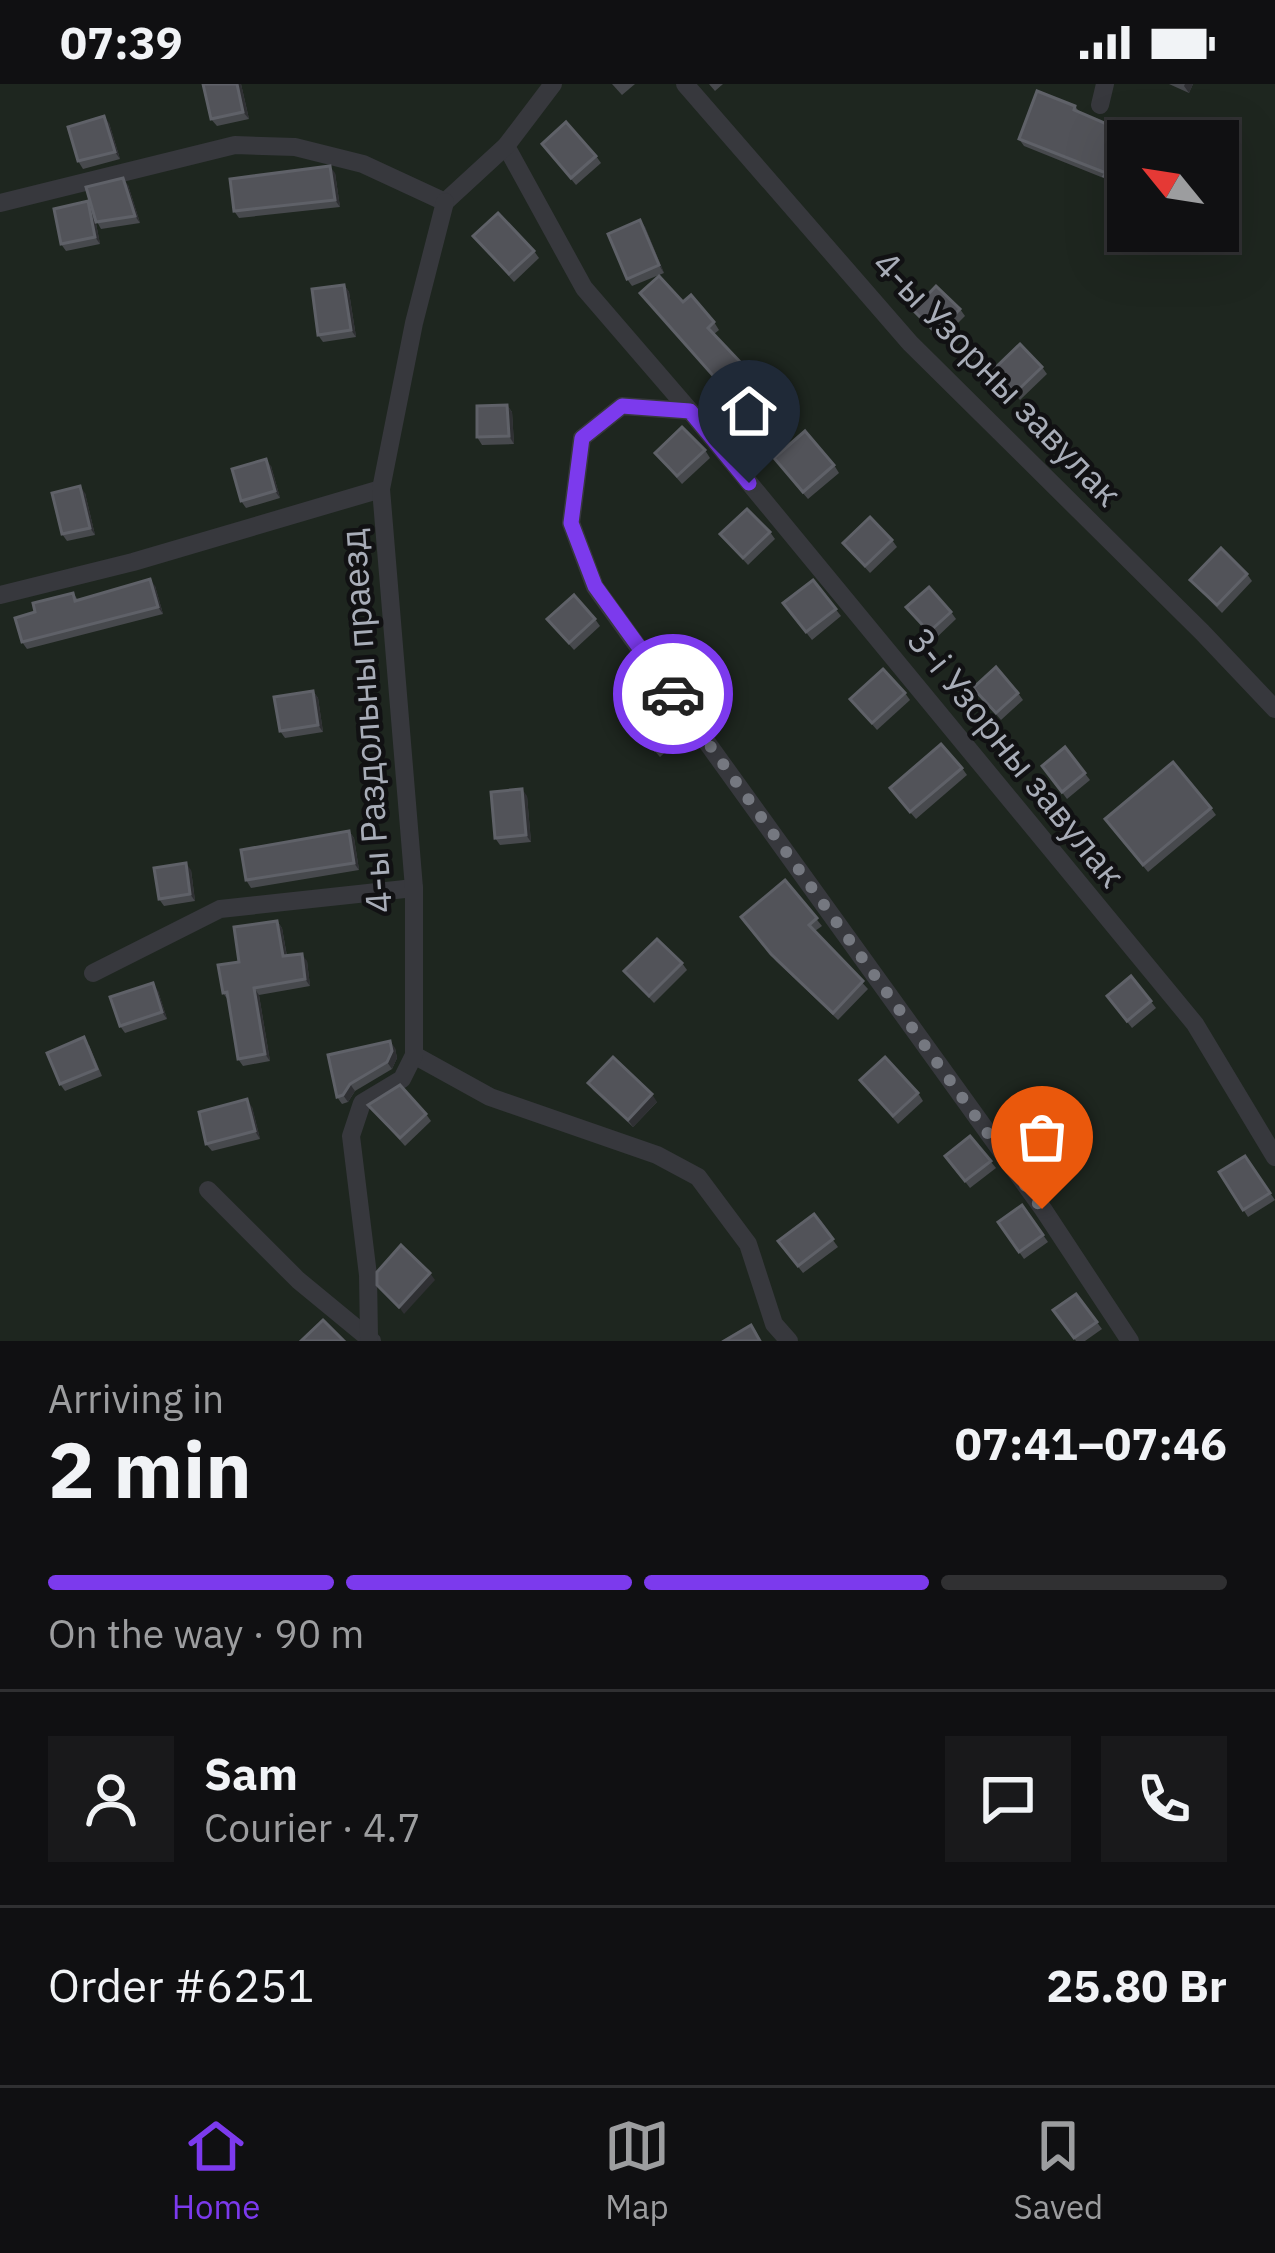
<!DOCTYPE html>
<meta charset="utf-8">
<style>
:root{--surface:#101012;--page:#19191b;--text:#f1f3f6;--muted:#9c9d9f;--line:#303032;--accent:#7c3aed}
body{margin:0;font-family:"IBM Plex Sans",sans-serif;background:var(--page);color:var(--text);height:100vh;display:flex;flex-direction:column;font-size:45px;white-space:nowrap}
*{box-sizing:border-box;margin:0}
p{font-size:39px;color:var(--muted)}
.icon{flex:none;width:66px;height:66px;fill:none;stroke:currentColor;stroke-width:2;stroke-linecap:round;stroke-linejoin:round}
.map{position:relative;height:1257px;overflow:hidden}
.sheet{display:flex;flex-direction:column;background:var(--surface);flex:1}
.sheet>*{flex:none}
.needle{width:78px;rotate:300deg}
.controls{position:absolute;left:1107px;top:36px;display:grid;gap:24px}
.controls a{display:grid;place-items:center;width:132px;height:132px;border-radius:0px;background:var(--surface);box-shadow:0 12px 48px #0002,0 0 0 3px var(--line);font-size:60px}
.pin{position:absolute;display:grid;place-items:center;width:102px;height:102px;color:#fff;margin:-123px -51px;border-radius:50% 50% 50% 0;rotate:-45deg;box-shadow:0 0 12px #0007}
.pin .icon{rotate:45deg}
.courier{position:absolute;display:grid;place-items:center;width:120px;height:120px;margin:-60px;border:9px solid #7c3aed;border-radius:50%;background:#fff;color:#222;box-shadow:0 3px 15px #0007}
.summary em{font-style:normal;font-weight:700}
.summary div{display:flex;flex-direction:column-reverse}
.summary{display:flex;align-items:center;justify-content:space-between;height:204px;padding:0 48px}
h1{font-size:78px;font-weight:700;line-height:90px}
.bar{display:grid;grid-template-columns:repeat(4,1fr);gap:18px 12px;align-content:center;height:144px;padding:0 48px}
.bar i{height:15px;border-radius:9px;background:var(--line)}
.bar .active{background:var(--accent)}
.bar p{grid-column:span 4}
.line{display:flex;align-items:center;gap:30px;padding:0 48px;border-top:3px solid var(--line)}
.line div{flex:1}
.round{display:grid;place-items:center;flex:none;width:126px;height:126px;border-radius:0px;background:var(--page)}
.status{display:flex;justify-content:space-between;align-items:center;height:84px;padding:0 60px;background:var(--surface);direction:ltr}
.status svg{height:33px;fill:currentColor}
.tabs{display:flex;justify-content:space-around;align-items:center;height:168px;border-top:3px solid var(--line);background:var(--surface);font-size:33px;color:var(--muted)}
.tabs a{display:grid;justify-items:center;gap:6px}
.tabs .active{color:var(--accent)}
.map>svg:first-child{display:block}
.green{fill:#1e261f;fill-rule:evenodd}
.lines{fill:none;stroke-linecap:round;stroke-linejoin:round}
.service{stroke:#37383d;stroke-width:18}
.wall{fill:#47494d}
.shaded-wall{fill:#2f3033}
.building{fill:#525359;stroke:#5f6168;stroke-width:3}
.done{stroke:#757880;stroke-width:12;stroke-dasharray:0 21.6}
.route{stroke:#7c3aed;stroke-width:15}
.labels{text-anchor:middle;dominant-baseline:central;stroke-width:9;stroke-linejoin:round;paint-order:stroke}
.street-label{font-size:36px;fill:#a8adb8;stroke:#111113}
</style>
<div class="status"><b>07:39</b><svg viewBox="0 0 49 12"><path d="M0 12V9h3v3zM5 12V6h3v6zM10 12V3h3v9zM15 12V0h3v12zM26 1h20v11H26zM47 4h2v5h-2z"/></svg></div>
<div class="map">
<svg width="1275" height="1257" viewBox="0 0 1275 1257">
<rect width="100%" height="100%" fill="#161618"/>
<path class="green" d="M 0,0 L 1275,0 L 1275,1257 L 0,1257 ZM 1128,57 L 1218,57 L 1218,147 L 1128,147 Z"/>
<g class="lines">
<g class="service">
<polyline points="685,0 910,259 1202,548 1275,625"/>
<polyline points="1100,21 1105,0"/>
<polyline points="506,62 584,204 690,327 1195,940 1275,1073"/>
<polyline points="445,118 506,62 553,0"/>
<polyline points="0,119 235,61 295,63 363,80 445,118"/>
<polyline points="690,327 622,322 582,354 571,439 595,503 1043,1125 1130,1257"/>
<polyline points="0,511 133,478 381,405"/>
<polyline points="93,889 220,825 414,804"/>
<polyline points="414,971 490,1013 657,1071 698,1093 748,1160 774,1240 789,1257"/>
<polyline points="208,1106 298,1196 372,1257"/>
<polyline points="369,1253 368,1191 351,1052 362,1019 402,995 414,971 414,804 381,405 414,239 445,118"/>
</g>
</g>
<g class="wall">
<polygon points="203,0 241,0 249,35 217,42 211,35"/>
<polygon points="612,0 635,0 622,11"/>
<polygon points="709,0 723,0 715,7"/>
<polygon points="1169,0 1193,0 1189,9"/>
<polygon points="1075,22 1080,29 1128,57 1128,107 1109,99 1106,95 1024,62 1019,55"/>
<polygon points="109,39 120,75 83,85 78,77"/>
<polygon points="542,60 596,72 601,79 576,101"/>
<polygon points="335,89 340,123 239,134 234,127"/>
<polygon points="128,101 140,139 101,145 95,134 100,160 66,167 61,160 91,122"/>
<polygon points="640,136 645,143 664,189 632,202 627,195"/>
<polygon points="473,152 534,167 539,174 514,198"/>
<polygon points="344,201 349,208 356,253 323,258 318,251"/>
<polygon points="640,209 683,218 714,238 719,246 714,250 765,306 738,332 711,301 716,296"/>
<polygon points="960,225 965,232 941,256 913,226"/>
<polygon points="1042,283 1047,290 1020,316 993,286"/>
<polygon points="507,321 512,328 514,360 482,361 477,353"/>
<polygon points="705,366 710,374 682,400 655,369"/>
<polygon points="779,381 834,381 839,389 808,415"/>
<polygon points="271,382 280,414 246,424 241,417"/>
<polygon points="85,409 95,451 67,457 62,450"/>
<polygon points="770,448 775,455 748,481 720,450"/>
<polygon points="892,456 897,463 870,489 843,459"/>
<polygon points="1247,490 1252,497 1222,529 1190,496"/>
<polygon points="813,496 841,532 812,556 783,519"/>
<polygon points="155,502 163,530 27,565 22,558 35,528 73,509 78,516"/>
<polygon points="906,523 951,528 956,535 934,556"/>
<polygon points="547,535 595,535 600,542 574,566"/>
<polygon points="973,604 1018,609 1023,616 1001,636"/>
<polygon points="313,607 318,614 323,648 285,654 280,647"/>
<polygon points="905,609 910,616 877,646 850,615"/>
<polygon points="660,618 685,650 660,673 633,642"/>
<polygon points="1065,663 1090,696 1067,715 1042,682"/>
<polygon points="962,684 967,691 916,735 895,711"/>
<polygon points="527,712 531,758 500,761 495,754"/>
<polygon points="1211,724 1216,731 1148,788 1110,742"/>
<polygon points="349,747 354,754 359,786 251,804 246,796"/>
<polygon points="191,786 195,817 164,822 159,815"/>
<polygon points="785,796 822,842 815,847 868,905 838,936 776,877 741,833"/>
<polygon points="277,837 282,844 287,872 307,877 310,902 259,911 270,977 243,982 238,975 228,916 223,909 239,878"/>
<polygon points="682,879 687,886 654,919 624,887"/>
<polygon points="1131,892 1156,924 1132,944 1107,912"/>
<polygon points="158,907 167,935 125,949 120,942"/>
<polygon points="89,961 102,992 65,1007 60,1000"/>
<polygon points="395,964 397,974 392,985 355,1007 348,1018 342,1020 337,1013 328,971"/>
<polygon points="860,996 918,1009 923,1017 898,1040"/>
<polygon points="588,999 657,1018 633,1043 593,1006"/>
<polygon points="368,1021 426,1030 431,1037 405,1062"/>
<polygon points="252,1023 260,1055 212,1067 206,1060"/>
<polygon points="970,1052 996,1084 970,1104 945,1072"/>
<polygon points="1245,1072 1275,1116 1248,1133 1219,1088"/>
<polygon points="1022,1121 1048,1158 1024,1175 998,1138"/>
<polygon points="814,1130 838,1163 803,1189 778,1157"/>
<polygon points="1076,1210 1102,1245 1085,1257 1076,1257 1053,1226"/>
</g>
<g class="shaded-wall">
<polygon points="237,0 241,0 249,35 243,28"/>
<polygon points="1185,0 1193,0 1189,9 1184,2"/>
<polygon points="104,32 109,39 120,75 115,68"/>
<polygon points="330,82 335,89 340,123 335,116"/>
<polygon points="123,94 128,101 140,139 135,132"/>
<polygon points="88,117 93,124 100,160 95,153"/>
<polygon points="640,136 645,143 664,189 659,181"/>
<polygon points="344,201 349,208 356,253 351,246"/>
<polygon points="507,321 512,328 514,360 509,352"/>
<polygon points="266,375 271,382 280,414 275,407"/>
<polygon points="80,402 85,409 95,451 90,444"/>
<polygon points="150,495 155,502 163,530 158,523"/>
<polygon points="313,607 318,614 323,648 318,641"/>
<polygon points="522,705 527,712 531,758 526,751"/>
<polygon points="349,747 354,754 359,786 354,779"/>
<polygon points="186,779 191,786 195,817 190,810"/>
<polygon points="277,837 282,844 288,879 283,872"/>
<polygon points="302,870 307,877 310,902 305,895"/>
<polygon points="153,899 158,907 167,935 162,928"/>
<polygon points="254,904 259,911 270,977 265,970"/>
<polygon points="390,957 395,964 397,974 392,985 387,978"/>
<polygon points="350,1000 355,1007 348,1018 343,1011"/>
<polygon points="652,1010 657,1018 633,1043 628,1036"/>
<polygon points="247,1015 252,1023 260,1055 255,1047"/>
<polygon points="430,1189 435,1196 404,1230 399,1223"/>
</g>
<g class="building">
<polygon points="203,0 237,0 243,28 211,35"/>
<polygon points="1037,7 1075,22 1074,26 1146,57 1128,57 1128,102 1104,92 1106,89 1019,55"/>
<polygon points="104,32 115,68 78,77 68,43"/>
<polygon points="566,38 596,72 571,94 542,60"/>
<polygon points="330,82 335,116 234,127 230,95"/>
<polygon points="123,94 135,132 96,138 86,103"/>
<polygon points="88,117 95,153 61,160 54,125"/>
<polygon points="498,129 534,167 509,190 473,152"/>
<polygon points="640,136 659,181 627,195 608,150"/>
<polygon points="659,192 683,218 691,211 714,238 708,244 760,299 733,325 711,301 717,296 640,209"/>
<polygon points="344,201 351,246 318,251 312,205"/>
<polygon points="936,202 960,225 936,249 913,226"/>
<polygon points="1020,260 1042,283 1015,309 993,286"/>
<polygon points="507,321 509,352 477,353 477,322"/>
<polygon points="682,343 705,366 677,392 655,369"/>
<polygon points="805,347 834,381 803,408 774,374"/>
<polygon points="266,375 275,407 241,417 232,385"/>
<polygon points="80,402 90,444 62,450 52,409"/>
<polygon points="747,425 770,448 743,474 720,450"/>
<polygon points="870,433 892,456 865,482 843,459"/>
<polygon points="1221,464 1247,490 1217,521 1190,496"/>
<polygon points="150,495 158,523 22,558 15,534 35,528 33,519 73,509 75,517"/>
<polygon points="813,496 836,525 806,548 783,519"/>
<polygon points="929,503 951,528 929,548 906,523"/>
<polygon points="574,511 595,535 569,559 547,535"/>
<polygon points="996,583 1018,609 996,629 973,604"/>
<polygon points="883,585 905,609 872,639 850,615"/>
<polygon points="313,607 318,641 280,647 274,613"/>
<polygon points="660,618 680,643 655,666 633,642"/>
<polygon points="941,660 962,684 910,728 890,704"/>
<polygon points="1065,663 1085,689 1062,708 1042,682"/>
<polygon points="1173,678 1211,724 1143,781 1105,735"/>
<polygon points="522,705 526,751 495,754 491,708"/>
<polygon points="349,747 354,779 246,796 241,766"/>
<polygon points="186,779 190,810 159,815 154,784"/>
<polygon points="785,796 817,834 809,841 863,897 833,929 771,870 741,833"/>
<polygon points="277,837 283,872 302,870 305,895 254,904 265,970 238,975 227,908 223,909 218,881 239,878 234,843"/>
<polygon points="657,855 682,879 649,912 624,887"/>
<polygon points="1131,892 1151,917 1127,937 1107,912"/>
<polygon points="153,899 162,928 120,942 110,913"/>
<polygon points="84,953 97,985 60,1000 47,969"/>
<polygon points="390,957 392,967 387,978 350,1000 343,1011 337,1013 328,971"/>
<polygon points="613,973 652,1010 628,1036 588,999"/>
<polygon points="885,973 918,1009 893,1032 860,996"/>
<polygon points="400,1001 426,1030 400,1054 368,1021"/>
<polygon points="247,1015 255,1047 206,1060 199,1028"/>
<polygon points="970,1052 991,1077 965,1097 945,1072"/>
<polygon points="1245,1072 1270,1109 1243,1126 1219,1088"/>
<polygon points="1022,1121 1043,1151 1019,1168 998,1138"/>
<polygon points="814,1130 833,1155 798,1182 778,1157"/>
<polygon points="401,1161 430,1189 399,1223 377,1201 377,1188"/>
<polygon points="1076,1210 1097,1238 1074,1254 1053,1226"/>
<polygon points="323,1236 344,1257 301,1257"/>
<polygon points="751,1241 760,1257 724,1257"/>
</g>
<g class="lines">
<polyline class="done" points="673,610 1042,1125"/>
<polyline class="route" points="673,610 595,502 571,439 582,354 622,322 690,327 749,399"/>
</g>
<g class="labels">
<g class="street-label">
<text transform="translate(998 294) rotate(46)">4-ы Узорны завулак</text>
<text transform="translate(365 637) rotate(-94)">4-ы Раздольны праезд</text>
<text transform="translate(1017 673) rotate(51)">3-і Узорны завулак</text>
</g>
</g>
</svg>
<div class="controls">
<a><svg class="needle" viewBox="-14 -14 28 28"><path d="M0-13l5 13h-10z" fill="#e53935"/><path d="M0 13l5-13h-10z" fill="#9c9d9f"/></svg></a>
</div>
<div class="pin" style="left:1042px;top:1125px;background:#ea580c"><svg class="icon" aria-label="bag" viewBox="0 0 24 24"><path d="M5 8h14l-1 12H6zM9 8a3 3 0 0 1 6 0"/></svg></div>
<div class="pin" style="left:749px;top:399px;background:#1f2937"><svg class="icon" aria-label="home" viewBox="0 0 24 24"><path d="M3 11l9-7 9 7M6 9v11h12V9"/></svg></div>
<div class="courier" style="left:673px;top:610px"><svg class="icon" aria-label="car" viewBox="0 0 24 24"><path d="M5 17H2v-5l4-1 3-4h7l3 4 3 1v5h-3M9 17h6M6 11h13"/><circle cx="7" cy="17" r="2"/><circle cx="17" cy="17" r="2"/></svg></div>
</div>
<section class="sheet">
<div class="summary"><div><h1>2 min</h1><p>Arriving in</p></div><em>07:41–07:46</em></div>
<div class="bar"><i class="active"></i><i class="active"></i><i class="active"></i><i></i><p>On the way · 90 m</p></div>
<div class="line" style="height:216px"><a class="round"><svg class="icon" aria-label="person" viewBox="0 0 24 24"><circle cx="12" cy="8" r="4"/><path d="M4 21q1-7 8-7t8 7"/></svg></a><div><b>Sam</b><p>Courier · 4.7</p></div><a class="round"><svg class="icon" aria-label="chat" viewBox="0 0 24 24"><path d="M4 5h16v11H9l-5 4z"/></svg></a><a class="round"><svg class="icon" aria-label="phone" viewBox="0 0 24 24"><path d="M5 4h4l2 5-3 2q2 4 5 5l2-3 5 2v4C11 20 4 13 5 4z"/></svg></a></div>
<div class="line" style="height:156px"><div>Order #6251</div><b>25.80 Br</b></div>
</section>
<nav class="tabs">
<a class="active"><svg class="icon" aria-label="home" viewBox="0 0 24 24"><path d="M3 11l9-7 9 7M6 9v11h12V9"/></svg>Home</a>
<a><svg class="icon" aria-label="map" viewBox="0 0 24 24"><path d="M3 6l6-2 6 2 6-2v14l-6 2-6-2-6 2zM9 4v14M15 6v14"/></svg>Map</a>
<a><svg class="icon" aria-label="saved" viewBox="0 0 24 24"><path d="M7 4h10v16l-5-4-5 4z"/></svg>Saved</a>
</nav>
